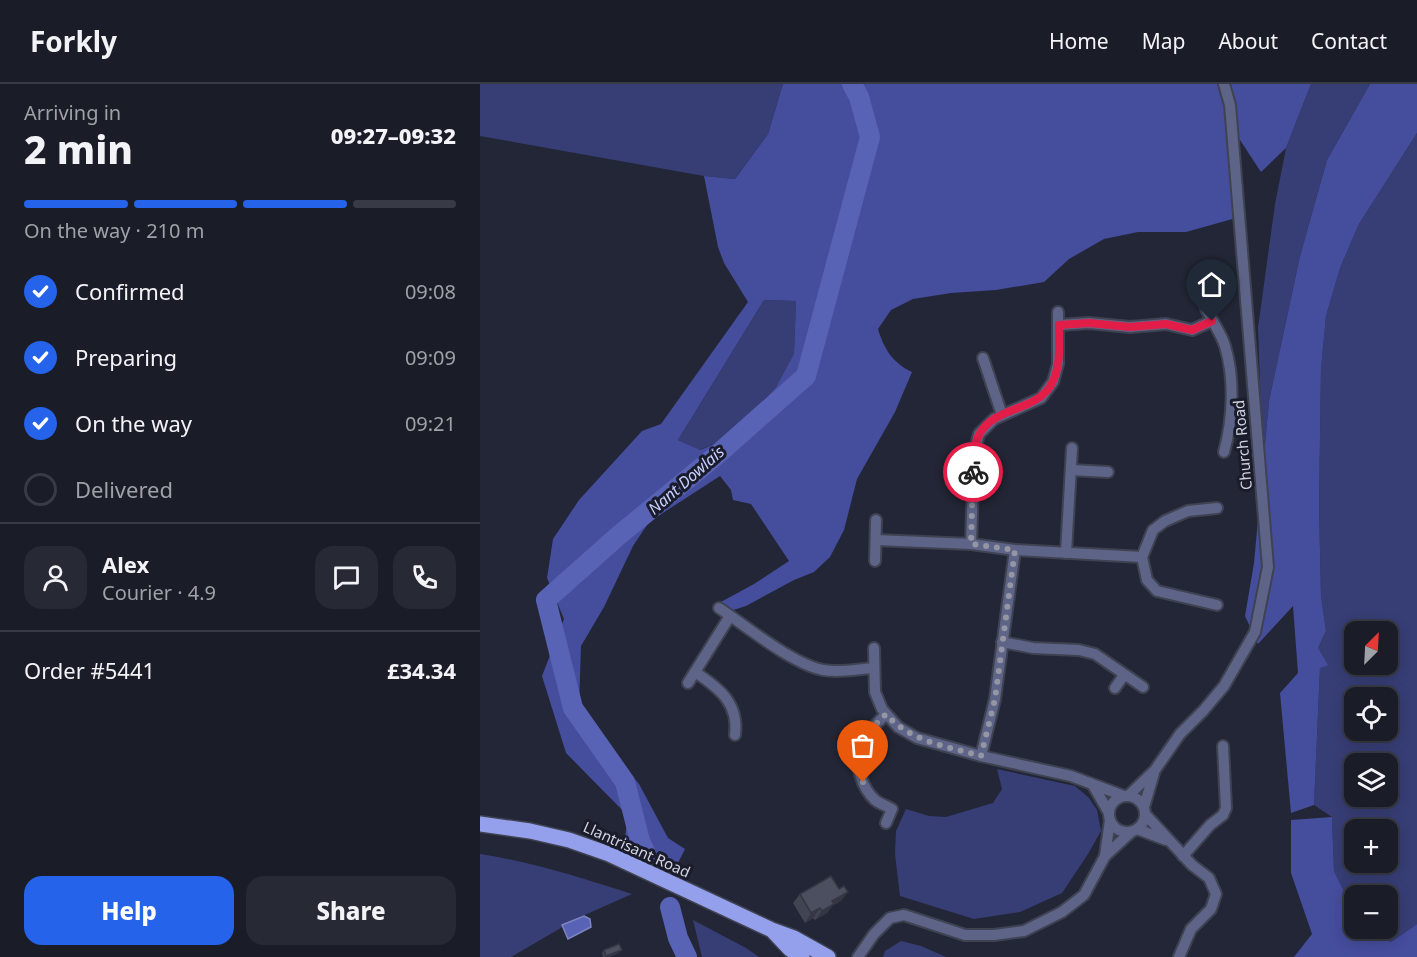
<!DOCTYPE html>
<meta charset="utf-8">
<style>
:root{--surface:#1a1c28;--page:#272934;--text:#f1f3f6;--muted:#9fa1a8;--line:#383a45;--accent:#2563eb}
body{margin:0;font-family:"Noto Sans",sans-serif;background:var(--page);color:var(--text);height:100vh;display:flex;flex-direction:column;font-size:22px;white-space:nowrap}
*{box-sizing:border-box;margin:0}
p{font-size:20px;color:var(--muted)}
.icon{flex:none;width:33px;height:33px;fill:none;stroke:currentColor;stroke-width:2;stroke-linecap:round;stroke-linejoin:round}
.map{position:relative;flex:1;overflow:hidden}
.drawer{display:flex;flex-direction:column;background:var(--surface);width:480px}
.drawer>*{flex:none}
.needle{width:39px;rotate:24deg}
.fabs{position:absolute;left:864px;top:537px;display:grid;gap:12px}
.fabs a{display:grid;place-items:center;width:54px;height:54px;border-radius:12px;background:var(--surface);box-shadow:0 3px 15px #0003,0 0 0 2px var(--line);font-size:30px}
.pin{position:absolute;display:grid;place-items:center;width:51px;height:51px;color:#fff;margin:-62px -26px;border-radius:50% 50% 50% 0;rotate:-45deg;box-shadow:0 0 6px #0007}
.pin .icon{rotate:45deg}
.courier{position:absolute;display:grid;place-items:center;width:60px;height:60px;margin:-30px;border:4px solid #e11d48;border-radius:50%;background:#fff;color:#222;box-shadow:0 2px 8px #0007}
.summary em{font-style:normal;font-weight:800}
.summary div{display:flex;flex-direction:column-reverse}
.summary{display:flex;align-items:center;justify-content:space-between;height:102px;padding:0 24px}
h1{font-size:39px;font-weight:800;line-height:45px}
.bar{display:grid;grid-template-columns:repeat(4,1fr);gap:9px 6px;align-content:center;height:72px;padding:0 24px}
.bar i{height:8px;border-radius:4px;background:var(--line)}
.bar .selected{background:var(--accent)}
.bar p{grid-column:span 4}
.line{display:flex;align-items:center;gap:15px;padding:0 24px;border-top:2px solid var(--line)}
.line div{flex:1}
.round{display:grid;place-items:center;flex:none;width:63px;height:63px;border-radius:18px;background:var(--page)}
ol{padding:0 24px;list-style:none}
li{display:flex;align-items:center;gap:18px;height:66px}
li p{margin-inline-start:auto}
li .icon{padding:6px;border-radius:50%;background:var(--accent);color:#fff;stroke-width:4}
li:last-child{color:var(--muted)}
li i{width:33px;height:33px;border:3px solid var(--line);border-radius:50%}
.cta{display:flex;gap:12px;margin-top:auto;padding:12px 24px}
.cta a{flex:1;height:69px;border-radius:18px;background:var(--accent);color:#fff;font-size:24px;font-weight:800;line-height:69px;text-align:center}
.cta a+a{background:var(--page);color:var(--text)}
header{display:flex;align-items:center;gap:36px;box-sizing:border-box;height:84px;padding:0 30px;background:var(--surface);border-bottom:2px solid var(--line)}
header strong{font-size:28px}
nav{display:flex;gap:33px;margin-inline-start:auto;font-size:21px}
main{display:flex;flex:1;min-height:0}
.map>svg:first-child{display:block}
.green{fill:#373e75;fill-rule:evenodd}
.forest{fill:#454d9d;fill-rule:evenodd}
.water{fill:#5963b6;stroke:#7d85c2;stroke-width:1.5}
.lines{fill:none;stroke-linecap:round;stroke-linejoin:round}
.river{stroke:#5963b6;stroke-width:20}
.minor-casing{stroke:#3f4251;stroke-width:14}
.primary-casing{stroke:#3f4251;stroke-width:18}
.minor{stroke:#5e6488;stroke-width:10}
.primary{stroke:#94a0eb;stroke-width:15}
.wall{fill:#404453}
.shaded-wall{fill:#343743}
.building{fill:#4b4f60;stroke:#343743;stroke-width:1.5}
.done{stroke:#9496a3;stroke-width:6;stroke-dasharray:0 10.8}
.route{stroke:#e11d48;stroke-width:8}
.labels{text-anchor:middle;dominant-baseline:central;stroke-width:6;stroke-linejoin:round;paint-order:stroke}
.street-label{font-size:15px;fill:#d1d3de;stroke:#1a1c2c}
.water-label{font-size:16px;font-style:italic;fill:#c8d1ff;stroke:#1a1c2c}
</style>
<header>
<strong>Forkly</strong>
<nav><a>Home</a><a>Map</a><a>About</a><a>Contact</a></nav>
</header>
<main>
<section class="drawer">
<div class="summary"><div><h1>2 min</h1><p>Arriving in</p></div><em>09:27–09:32</em></div>
<div class="bar"><i class="selected"></i><i class="selected"></i><i class="selected"></i><i></i><p>On the way · 210 m</p></div>
<ol>
<li><svg class="icon" aria-label="check" viewBox="0 0 24 24"><path d="M5 12l5 5 9-10"/></svg>Confirmed<p>09:08</p></li>
<li><svg class="icon" aria-label="check" viewBox="0 0 24 24"><path d="M5 12l5 5 9-10"/></svg>Preparing<p>09:09</p></li>
<li><svg class="icon" aria-label="check" viewBox="0 0 24 24"><path d="M5 12l5 5 9-10"/></svg>On the way<p>09:21</p></li>
<li><i></i>Delivered</li>
</ol>
<div class="line" style="height:108px"><a class="round"><svg class="icon" aria-label="person" viewBox="0 0 24 24"><circle cx="12" cy="8" r="4"/><path d="M4 21q1-7 8-7t8 7"/></svg></a><div><b>Alex</b><p>Courier · 4.9</p></div><a class="round"><svg class="icon" aria-label="chat" viewBox="0 0 24 24"><path d="M4 5h16v11H9l-5 4z"/></svg></a><a class="round"><svg class="icon" aria-label="phone" viewBox="0 0 24 24"><path d="M5 4h4l2 5-3 2q2 4 5 5l2-3 5 2v4C11 20 4 13 5 4z"/></svg></a></div>
<div class="line" style="height:78px"><div>Order #5441</div><b>£34.34</b></div>
<div class="cta"><a>Help</a><a>Share</a></div>
</section>
<div class="map">
<svg width="937" height="873" viewBox="0 0 937 873">
<rect width="100%" height="100%" fill="#232636"/>
<g class="green">
<polygon points="0,0 303,0 288,50 255,95 224,92 0,52"/>
<polygon points="831,0 890,0 847,76 820,172 789,317 783,382 778,244 795,120 806,64"/>
<path d="M 937,49 L 937,840 L 911,858 L 883,845 L 908,844 L 908,812 L 874,812 L 874,827 L 854,787 L 852,733 L 834,721 L 840,584 L 838,564 L 846,547 L 841,512 L 839,422 L 841,285 L 846,232 L 860,184 L 879,140 ZM 874,548 L 908,548 L 908,580 L 874,580 ZM 874,614 L 908,614 L 908,646 L 874,646 ZM 874,680 L 908,680 L 908,712 L 874,712 ZM 874,746 L 908,746 L 908,778 L 874,778 Z"/>
<polygon points="284,216 316,217 314,271 296,303 251,353 219,366 198,356"/>
<polygon points="517,685 595,702 609,714 617,726 621,747 608,770 582,809 540,828 494,835 420,812 415,770 416,747 426,725 449,732 466,733 513,719 522,705"/>
<path d="M 0,770 C 52,778 102,794 152,810 L 98,834 L 31,873 L 0,873 Z"/>
<polygon points="213,836 266,864 279,873 222,873"/>
<polygon points="421,857 441,862 466,873 403,873 405,867"/>
</g>
<g class="forest">
<path d="M 303,0 L 831,0 L 806,64 L 781,88 L 760,56 L 749,65 L 756,134 L 706,148 L 658,148 L 624,155 L 589,175 L 564,198 L 516,206 L 471,209 L 433,215 L 411,226 L 398,245 C 404,265 413,279 432,288 L 415,328 L 377,395 L 364,446 L 350,473 L 334,488 L 314,496 L 266,522 L 244,529 L 239,519 L 274,500 L 309,477 L 271,420 L 253,416 L 251,406 L 240,392 L 169,438 L 153,462 L 124,523 L 101,562 L 99,622 L 130,665 L 159,700 L 188,754 L 205,765 L 193,789 L 143,767 L 148,732 L 86,669 L 62,592 L 84,535 L 67,494 L 73,455 L 99,416 L 162,347 L 181,340 L 268,218 L 244,179 L 238,163 L 224,92 L 255,95 L 288,50 ZM 284,216 L 316,217 L 314,270 L 296,303 L 251,353 L 220,366 L 198,356 Z"/>
<polygon points="890,0 937,0 937,49 879,140 860,184 846,232 841,285 839,422 841,512 846,547 838,564 848,581 840,584 834,721 811,729 800,609 818,589 813,522 778,560 765,532 774,479 789,317 820,172 847,76"/>
<polygon points="852,733 854,787 874,827 874,844 883,845 911,858 937,840 937,873 814,873 832,850 811,789 811,736"/>
</g>
<polygon class="water" points="104,832 110,835 111,843 88,855 82,841"/>
<g class="lines">
<g class="river">
<polyline points="167,772 160,757 145,698 93,624 66,516 138,452 238,370 326,292 390,53 379,13 372,0"/>
<polyline points="190,823 198,854 207,873"/>
</g>
<defs>
<g id="minor">
<path d="M 726,225 C 732,237 741,249 745,262 C 755,295 753,335 744,368"/>
<polyline points="579,241 609,239 650,243 686,240 712,246 732,237"/>
<polyline points="503,274 522,331"/>
<polyline points="591,386 628,388"/>
<polyline points="396,456 491,460 535,466 662,473"/>
<polyline points="491,460 494,369 499,350 514,335 561,314 573,298 578,280 578,228"/>
<polyline points="586,469 592,364"/>
<polyline points="395,477 396,436"/>
<polyline points="737,521 677,507 667,496 662,473 673,446 685,437 708,427 737,424"/>
<path d="M 239,524 C 266,542 312,580 343,586 C 359,589 378,585 394,584"/>
<polyline points="522,558 553,564 599,566 615,570 663,603"/>
<polyline points="394,564 395,608 402,625 418,643 437,654 501,672 591,692 644,712"/>
<path d="M 215,588 C 239,604 259,619 255,651"/>
<polyline points="208,599 250,532"/>
<polyline points="635,604 644,591"/>
<polyline points="501,672 515,615 535,466"/>
<polyline points="613,701 629,729"/>
<polyline points="648,712 675,686 700,650 723,627 744,602 775,548 788,483 750,21 744,0"/>
<circle cx="647" cy="730" r="18"/>
<polyline points="664,723 674,689"/>
<polyline points="665,730 712,781 729,794 736,810 731,825 711,845 699,873"/>
<path d="M 406,739 L 412,725 C 407,722 400,720 395,716 C 382,704 374,680 380,663 C 384,650 397,640 406,630"/>
<polyline points="657,745 686,756"/>
<polyline points="625,772 630,736"/>
<polyline points="703,772 730,741 743,731 746,724 743,662"/>
<polyline points="378,873 394,850 410,834 424,831 485,851 514,851 544,847 582,828 604,811 625,772 651,748"/>
</g>
<g id="primary">
<polyline points="0,740 50,747 89,756 129,770 292,846 314,854 348,873"/>
<polyline points="294,848 310,865 322,873"/>
</g>
</defs>
<use href="#minor" class="minor-casing"/>
<use href="#primary" class="primary-casing"/>
<use href="#minor" class="minor"/>
<use href="#primary" class="primary"/>
</g>
<g class="wall">
<polygon points="359,805 361,817 352,822 347,829 335,836 333,834 325,839 313,819 320,810"/>
<polygon points="124,866 139,869 129,873 123,873 122,869"/>
</g>
<g class="shaded-wall">
<polygon points="368,808 361,817 352,822 347,829 335,836 342,827 352,817"/>
<polygon points="340,824 333,834 325,839 331,829"/>
<polygon points="142,866 139,869 129,873 125,873 126,872"/>
</g>
<g class="building">
<polygon points="351,792 359,805 364,802 368,808 352,817 354,820 342,827 340,824 331,829 320,810"/>
<polygon points="139,860 142,866 126,872 124,866"/>
</g>
<g class="lines">
<path class="done" d="M 383,698 C 373,664 382,654 406,630 C 431,658 466,662 501,672 L 515,615 L 535,466 L 491,460 L 493,388"/>
<path class="route" d="M 493,388 C 493,375 493,362 499,351 C 514,321 560,328 573,297 C 581,280 579,259 579,241 L 609,239 L 650,243 L 686,240 L 712,246 L 732,237"/>
</g>
<g class="labels">
<g class="street-label">
<text transform="translate(762 361) rotate(-95)">Church Road</text>
<text transform="translate(157 765) rotate(24)">Llantrisant Road</text>
</g>
<g class="water-label">
<text transform="translate(206 396) rotate(-41)">Nant Dowlais</text>
</g>
</g>
</svg>
<div class="fabs">
<a><svg class="needle" viewBox="-14 -14 28 28"><path d="M0-13l5 13h-10z" fill="#e53935"/><path d="M0 13l5-13h-10z" fill="#9fa1a8"/></svg></a>
<a><svg class="icon" aria-label="locate" viewBox="0 0 24 24"><circle cx="12" cy="12" r="6"/><path d="M12 2v4M12 18v4M2 12h4M18 12h4"/></svg></a>
<a><svg class="icon" aria-label="layers" viewBox="0 0 24 24"><path d="M12 4l9 5-9 5-9-5zM3 14l9 5 9-5"/></svg></a>
<a>+</a>
<a>−</a>
</div>
<div class="pin" style="left:383px;top:698px;background:#ea580c"><svg class="icon" aria-label="bag" viewBox="0 0 24 24"><path d="M5 8h14l-1 12H6zM9 8a3 3 0 0 1 6 0"/></svg></div>
<div class="pin" style="left:732px;top:237px;background:#1f2937"><svg class="icon" aria-label="home" viewBox="0 0 24 24"><path d="M3 11l9-7 9 7M6 9v11h12V9"/></svg></div>
<div class="courier" style="left:493px;top:388px"><svg class="icon" aria-label="bike" viewBox="0 0 24 24"><circle cx="6" cy="16" r="4"/><circle cx="18" cy="16" r="4"/><path d="M6 16l4-8h5l3 8M10 8l3 8H6M13 5h3"/></svg></div>
</div>
</main>
